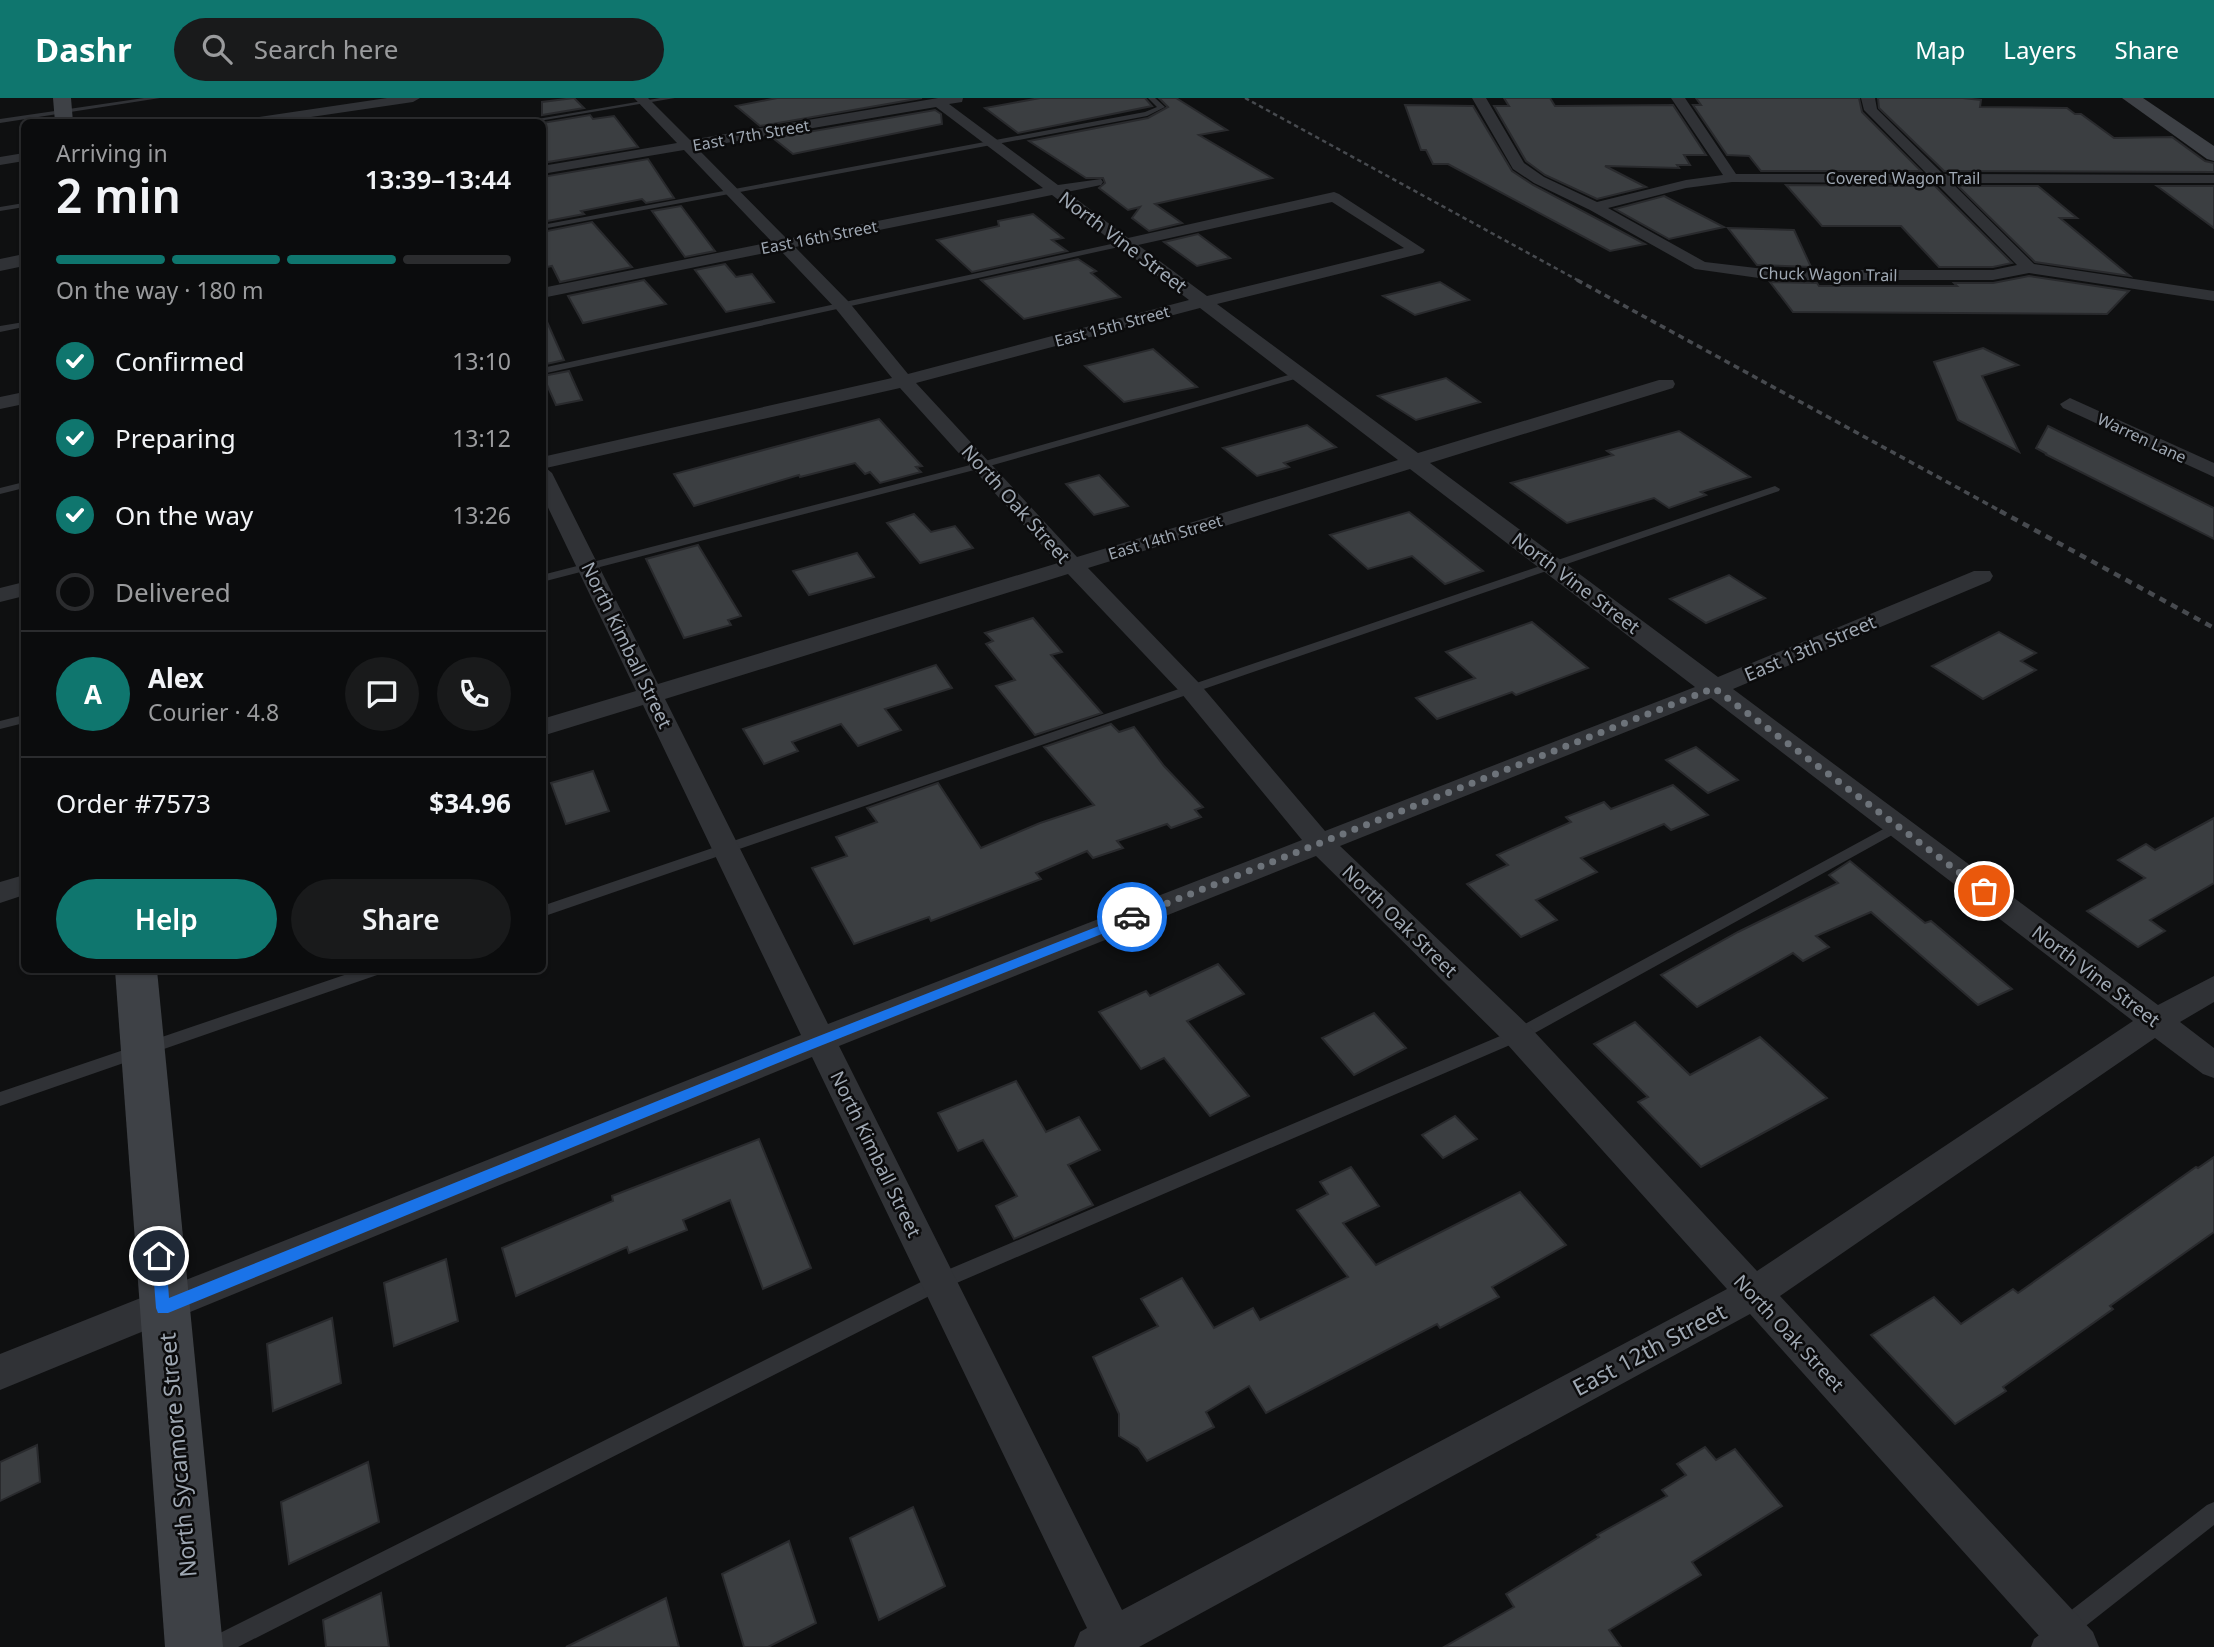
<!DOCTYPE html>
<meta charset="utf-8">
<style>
:root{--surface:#0b0c0d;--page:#191a1b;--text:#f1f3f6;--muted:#9a9b9d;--line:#2b2c2e;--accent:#0f766e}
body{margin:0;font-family:"Noto Sans",sans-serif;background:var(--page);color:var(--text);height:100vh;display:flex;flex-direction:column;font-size:26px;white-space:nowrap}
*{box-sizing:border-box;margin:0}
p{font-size:23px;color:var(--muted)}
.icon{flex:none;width:38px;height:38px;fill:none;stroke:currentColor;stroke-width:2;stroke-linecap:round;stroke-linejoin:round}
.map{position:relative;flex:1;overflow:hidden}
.panel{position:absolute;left:21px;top:21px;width:525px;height:854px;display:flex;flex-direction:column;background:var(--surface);border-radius:10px;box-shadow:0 2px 5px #0004,0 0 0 2px var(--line)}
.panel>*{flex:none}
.pin{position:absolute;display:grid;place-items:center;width:60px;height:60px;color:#fff;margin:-30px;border:4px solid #fff;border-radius:50%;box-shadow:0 2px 7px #0007}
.courier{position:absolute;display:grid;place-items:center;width:70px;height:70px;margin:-35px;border:5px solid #1a73e8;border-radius:50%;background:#fff;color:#222;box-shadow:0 2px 9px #0007}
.summary em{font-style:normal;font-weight:600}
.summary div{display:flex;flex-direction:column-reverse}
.summary{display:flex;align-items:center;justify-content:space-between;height:119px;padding:0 35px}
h1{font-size:46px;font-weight:600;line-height:52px}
.bar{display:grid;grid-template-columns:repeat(4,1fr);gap:10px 7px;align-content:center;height:84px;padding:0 35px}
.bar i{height:9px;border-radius:5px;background:var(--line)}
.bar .active{background:var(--accent)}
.bar p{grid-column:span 4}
.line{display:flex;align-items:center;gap:18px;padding:0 35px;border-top:2px solid var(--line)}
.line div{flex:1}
.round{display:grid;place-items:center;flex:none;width:74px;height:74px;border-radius:37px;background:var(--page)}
ol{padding:0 35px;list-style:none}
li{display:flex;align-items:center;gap:21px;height:77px}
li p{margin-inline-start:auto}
li .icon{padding:7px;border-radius:50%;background:var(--accent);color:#fff;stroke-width:4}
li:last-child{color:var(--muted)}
li i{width:38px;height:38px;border:4px solid var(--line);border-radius:50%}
.button{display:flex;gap:14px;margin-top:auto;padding:14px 35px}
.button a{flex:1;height:80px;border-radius:42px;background:var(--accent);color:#fff;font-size:28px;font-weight:600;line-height:80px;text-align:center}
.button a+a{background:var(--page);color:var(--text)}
header{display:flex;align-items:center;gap:42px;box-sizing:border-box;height:98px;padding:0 35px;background:var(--accent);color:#fff}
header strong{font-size:33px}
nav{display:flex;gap:38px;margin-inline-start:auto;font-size:24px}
.search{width:490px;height:63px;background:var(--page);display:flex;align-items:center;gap:18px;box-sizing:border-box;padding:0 24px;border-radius:38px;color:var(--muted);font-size:26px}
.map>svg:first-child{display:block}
.building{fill:#3b3e41;stroke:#292a2d;stroke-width:2}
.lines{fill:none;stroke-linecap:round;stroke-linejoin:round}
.service{fill:#303236;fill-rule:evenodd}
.minor{fill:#303236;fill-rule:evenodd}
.tertiary{fill:#303236;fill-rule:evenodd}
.secondary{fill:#3e4146;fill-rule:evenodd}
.rail-far2{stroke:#474a4f;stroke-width:2.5;stroke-dasharray:4.5 3.5;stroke-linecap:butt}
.rail-far1{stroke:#474a4f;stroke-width:3.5;stroke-dasharray:6 4.5;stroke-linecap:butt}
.rail{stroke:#474a4f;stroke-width:4.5;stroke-dasharray:7 6;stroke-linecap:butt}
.route{fill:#1a73e8}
.done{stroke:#6d737a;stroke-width:7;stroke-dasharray:0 12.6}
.labels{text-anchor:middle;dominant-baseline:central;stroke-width:5;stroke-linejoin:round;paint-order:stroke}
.far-street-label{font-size:16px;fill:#9fa8b3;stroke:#0b0b0c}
.street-label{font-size:19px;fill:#9fa8b3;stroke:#0b0b0c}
.near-street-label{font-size:23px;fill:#9fa8b3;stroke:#0b0b0c}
</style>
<header>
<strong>Dashr</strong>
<div class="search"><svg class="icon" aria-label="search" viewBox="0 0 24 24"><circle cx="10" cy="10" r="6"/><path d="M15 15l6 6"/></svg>Search here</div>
<nav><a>Map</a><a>Layers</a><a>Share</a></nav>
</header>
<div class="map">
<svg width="2214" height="1549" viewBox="0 0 2214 1549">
<rect width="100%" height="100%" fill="#0f1011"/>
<g class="building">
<polygon points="574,0 584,10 542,17 542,4"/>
<polygon points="777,0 922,0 760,28 736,8"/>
<polygon points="1040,0 1145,0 1152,8 1018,35 985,10"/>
<polygon points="1159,0 1176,0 1227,32 1199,37 1272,80 1155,106 1182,125 1149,133 1132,120 1140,109 1128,112 1099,90 1105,85 1103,80 1086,80 1029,43 1148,20 1168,9"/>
<polygon points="1504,0 1550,0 1555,8 1673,7 1706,57 1684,57 1690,67 1677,67 1679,70 1605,68 1646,89 1597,101 1545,77 1526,63 1494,8 1509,8"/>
<polygon points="1696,0 1859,0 1862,14 1921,73 1761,73 1749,58 1727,57 1693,7 1701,7"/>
<polygon points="1878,0 1963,0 1981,2 1980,9 2067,10 2075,16 2081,16 2114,40 2172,39 2205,63 2214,65 2214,74 1944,73 1879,10"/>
<polygon points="1405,7 1473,8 1512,73 1533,87 1645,146 1610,153 1448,66 1433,66 1426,52 1421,52"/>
<polygon points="935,12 941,16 942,26 793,56 773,40"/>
<polygon points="590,17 593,21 614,18 638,49 542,65 542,25"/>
<polygon points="648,61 674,100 646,105 642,101 581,113 584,116 542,124 542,79"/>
<polygon points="1786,87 1935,88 2012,165 1993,169 1939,169 1901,128 1822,128"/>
<polygon points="1958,88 2038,88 2077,120 2060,120 2130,178 2035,164"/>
<polygon points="2157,88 2214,88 2214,130"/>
<polygon points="1664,98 1724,129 1669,141 1615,111"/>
<polygon points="681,108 715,153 685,159 652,113"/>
<polygon points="1033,116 1063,140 1052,142 1067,153 972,174 937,142 999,128 998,123"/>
<polygon points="592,124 632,169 560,184 552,168 542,170 542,134"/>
<polygon points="1728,130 1794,132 1811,169 1757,167"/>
<polygon points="1198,136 1230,160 1197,168 1164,144"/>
<polygon points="1078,161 1096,173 1091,175 1120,199 1024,221 981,182"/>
<polygon points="725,166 736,179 752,176 774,204 726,214 695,172"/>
<polygon points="2029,178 2129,193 2107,216 1793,214 1770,184 1817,185 1819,188 1957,188 1954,185 1993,185"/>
<polygon points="644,182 666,206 583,225 568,198"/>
<polygon points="1440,184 1469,202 1415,217 1383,198"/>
<polygon points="544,217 564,262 542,267 542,218"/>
<polygon points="1983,250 2018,267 1982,278 2019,354 1958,322 1934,264"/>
<polygon points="1153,251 1197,289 1124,304 1085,268"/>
<polygon points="569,273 582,302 556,307 543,278"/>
<polygon points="1446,280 1480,304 1416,322 1378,298"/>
<polygon points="879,321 922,368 916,369 921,374 880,385 870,374 865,376 855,365 800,379 799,377 694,408 674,376"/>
<polygon points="1307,327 1336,349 1284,365 1289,369 1257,378 1223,350"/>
<polygon points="2048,328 2214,410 2214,441 2045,356 2047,356 2036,350"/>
<polygon points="1679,333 1750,379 1701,394 1706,397 1669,410 1654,400 1567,425 1511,385 1613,357 1607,353"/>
<polygon points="1099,377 1128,408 1094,417 1066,386"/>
<polygon points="1409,414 1483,473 1445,486 1412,458 1368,471 1330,437"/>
<polygon points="914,416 931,434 955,428 973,450 920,465 887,425"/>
<polygon points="698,447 741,518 728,522 731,527 684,540 646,461"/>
<polygon points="857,455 874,479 809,497 793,473"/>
<polygon points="1729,477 1765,500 1706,525 1670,501"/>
<polygon points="1033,520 1062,554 1051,557 1102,615 1035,637 996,588 1015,582 986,546 993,543 985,535"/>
<polygon points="1532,524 1588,570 1516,597 1512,594 1437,621 1416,600 1475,580 1446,554"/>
<polygon points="1999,534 2036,555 2021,563 2036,572 1983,601 1932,568"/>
<polygon points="936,567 952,590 885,611 901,632 858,648 841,626 792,644 798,653 764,666 743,631"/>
<polygon points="1111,626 1119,634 1134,629 1164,668 1203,709 1195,712 1201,719 1171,730 1167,726 1117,743 1123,750 1093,760 1087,753 1036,775 1041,781 931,823 929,819 854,846 812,770 847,758 836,739 877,724 867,710 938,685 981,750 1040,725 1094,707 1044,649"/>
<polygon points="1696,649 1738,682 1708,695 1666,662"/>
<polygon points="593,673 609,713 566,726 551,685"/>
<polygon points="1673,687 1708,717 1671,732 1664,726 1581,760 1597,774 1536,802 1557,822 1521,839 1467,786 1508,767 1497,757 1571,724 1566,719 1604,704 1611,711"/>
<polygon points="2214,720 2214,785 2150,822 2165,833 2138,849 2087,813 2145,780 2118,762 2146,746 2155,752"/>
<polygon points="1850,763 1925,825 1931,823 2012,891 1978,907 1871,814 1816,838 1829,849 1803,863 1793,855 1697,909 1661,877 1738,834 1838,785 1829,777"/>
<polygon points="1218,866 1244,896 1187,923 1249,998 1210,1018 1164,960 1141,971 1099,914 1146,893 1150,898"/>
<polygon points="1374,915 1406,950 1354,977 1322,940"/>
<polygon points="1635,924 1690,977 1760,939 1827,1000 1701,1069 1638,1004 1648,999 1594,946"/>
<polygon points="1016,983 1046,1034 1079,1019 1100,1052 1068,1067 1093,1107 1014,1141 996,1108 1017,1098 983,1042 958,1053 938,1015"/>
<polygon points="1455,1018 1477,1041 1443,1060 1422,1037"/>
<polygon points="759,1041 811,1170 763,1191 730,1102 683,1122 687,1132 629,1155 627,1149 516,1198 502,1150 613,1103 612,1098"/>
<polygon points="2214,1059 2214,1134 2110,1208 2113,1211 2003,1289 2006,1293 1955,1326 1871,1237 1934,1199 1961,1226 2013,1191 2018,1195 2196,1069 2198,1070"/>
<polygon points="1351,1069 1379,1108 1343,1125 1376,1167 1520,1094 1566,1147 1492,1189 1499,1199 1440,1230 1437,1226 1266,1315 1249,1288 1206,1314 1214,1329 1147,1363 1138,1350 1119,1338 1119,1316 1093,1259 1158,1228 1141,1201 1182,1180 1214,1230 1253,1210 1260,1222 1348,1179 1297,1112 1328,1096 1320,1084"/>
<polygon points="446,1161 458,1223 394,1248 384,1185"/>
<polygon points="332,1220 341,1285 273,1313 267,1246"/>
<polygon points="37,1347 40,1384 0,1403 0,1364"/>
<polygon points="1705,1349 1716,1362 1735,1351 1782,1408 1692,1464 1701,1477 1609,1532 1621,1549 1444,1549 1514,1509 1506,1496 1599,1439 1597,1437 1667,1398 1662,1392 1686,1377 1677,1366"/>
<polygon points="368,1364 379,1424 289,1466 281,1404"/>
<polygon points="913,1409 945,1488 879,1522 850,1440"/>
<polygon points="789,1443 816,1525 768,1549 744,1549 722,1476"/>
<polygon points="381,1495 389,1549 326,1549 323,1522"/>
<polygon points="666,1500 679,1549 566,1549"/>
</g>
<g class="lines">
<g class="service">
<polygon points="144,0 160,0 0,25 0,21"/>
<polygon points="660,0 675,0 533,24 520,24"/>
<polygon points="1148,0 1155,0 1165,9 1147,18 542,131 542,127 1145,14 1157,9"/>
<polygon points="24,105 24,109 0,113 0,109"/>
<polygon points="1125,143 1128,143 1128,147 542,276 542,270"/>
<polygon points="24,224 24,229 0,234 0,228"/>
<polygon points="1299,274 1304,277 1302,279 986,369 542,484 542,477 978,365"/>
<polygon points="24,384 24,390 0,396 0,390"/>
<polygon points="1775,388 1780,391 1779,393 542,819 542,808"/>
<polygon points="24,617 24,625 0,631 0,623"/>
<polygon points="1898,723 1903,725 1905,728 1903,731 1524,941 945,1190 238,1549 205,1549 208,1541 933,1178 1512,933"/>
<polygon points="359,872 382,872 380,876 0,1008 0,994"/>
<polygon points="2214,1404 2214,1427 2059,1549 2031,1549 2034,1541 2207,1407"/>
</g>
<g class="minor">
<polygon points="387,0 420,0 413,4 277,24 246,24 253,20"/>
<path d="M 634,0 L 648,0 L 690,42 L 938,0 L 963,0 L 962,4 L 949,6 L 1058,87 L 1101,81 L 1103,84 L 1101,87 L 1067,94 L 1128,140 L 1334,94 L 1339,96 L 1425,152 L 1423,155 L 1217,206 L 1418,355 L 1659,282 L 1673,282 L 1675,286 L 1673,290 L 1430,365 L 1718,579 L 1974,473 L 1990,473 L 1993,478 L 1990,483 L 1733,591 L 2158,907 L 2214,878 L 2214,904 L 2180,924 L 2214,950 L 2214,980 L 2203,976 L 2155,940 L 1780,1198 L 2093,1534 L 2099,1549 L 2049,1549 L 1750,1216 L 1139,1549 L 1074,1549 L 1080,1534 L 1087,1530 L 812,959 L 0,1292 L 0,1256 L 801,937 L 643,607 L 542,638 L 542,621 L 636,593 L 542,397 L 542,359 L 892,280 L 836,211 L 780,152 L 542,200 L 542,190 L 772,144 L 684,52 L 542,76 L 542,68 L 677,45 ZM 936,9 L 1043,90 L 787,141 L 697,50 ZM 1052,97 L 1189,202 L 908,276 L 848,203 L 795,149 ZM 1332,104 L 1404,150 L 1207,198 L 1138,147 ZM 1200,210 L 1398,362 L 1077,459 L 916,285 ZM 900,290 L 1058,465 L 658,586 L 552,375 L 546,370 ZM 1410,371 L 1695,589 L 1325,733 L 1199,585 L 1088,470 ZM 1068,476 L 1181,595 L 1302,742 L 828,926 L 665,601 ZM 1711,600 L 2133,923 L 1757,1173 L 1529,928 L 1340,748 ZM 1316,758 L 1507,946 L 1727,1191 L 1122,1512 L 839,948 Z"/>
<path d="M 1472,0 L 1486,0 L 1524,65 L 1544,79 L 1597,104 L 1686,82 L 1723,77 L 1671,0 L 1685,0 L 1736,76 L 1927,76 L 1864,12 L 1861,0 L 1875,0 L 1877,11 L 1943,76 L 2214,77 L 2214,85 L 1952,85 L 2034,166 L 2214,193 L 2214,203 L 2029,175 L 1993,182 L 1773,182 L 1695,171 L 1590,112 L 1534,85 L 1513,71 ZM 1732,84 L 1936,85 L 2017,167 L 1993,172 L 1773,172 L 1705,164 L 1608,110 L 1686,90 Z"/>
<polygon points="24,55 24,63 0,67 0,59"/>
<polygon points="24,294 24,306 0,311 0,299"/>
<polygon points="2070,300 2214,365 2214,379 2063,310 2060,306"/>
<polygon points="24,484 24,498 0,504 0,490"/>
<polygon points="24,777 24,797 0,805 0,784"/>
</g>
<polygon class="tertiary" points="24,156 24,168 0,173 0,161"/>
<g class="secondary">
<polygon points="53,0 71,0 73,24 55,24"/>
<polygon points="2122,0 2143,0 2214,48 2214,63 2207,61"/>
<polygon points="115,872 157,872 223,1549 165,1549"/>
</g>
<polyline class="rail-far2" points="1245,0 1581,184"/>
<polyline class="rail-far1" points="1577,182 2004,415"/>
<polyline class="rail" points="2000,413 2214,530"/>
</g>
<polygon class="route" points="1132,815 1138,819 1137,822 800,956 168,1215 158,1215 156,1210 152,1158 154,1154 159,1152 166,1158 169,1200 791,949"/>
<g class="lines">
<polyline class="done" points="1132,819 1714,590 1984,793"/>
</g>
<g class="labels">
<g class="far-street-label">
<text transform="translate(751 37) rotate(-10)">East 17th Street</text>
<text x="1903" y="80">Covered Wagon Trail</text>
<text transform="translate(819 139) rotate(-11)">East 16th Street</text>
<text transform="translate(1828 176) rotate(1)">Chuck Wagon Trail</text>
<text transform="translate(1112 228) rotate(-15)">East 15th Street</text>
<text transform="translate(2142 340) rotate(25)">Warren Lane</text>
<text transform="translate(1165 439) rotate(-17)">East 14th Street</text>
</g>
<g class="street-label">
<text transform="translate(1123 144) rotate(37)">North Vine Street</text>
<text transform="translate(1016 406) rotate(48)">North Oak Street</text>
<text transform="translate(1576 485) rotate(37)">North Vine Street</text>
<text transform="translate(627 547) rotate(64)">North Kimball Street</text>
<text transform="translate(1810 550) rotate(-23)">East 13th Street</text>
<text transform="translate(1400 823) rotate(44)">North Oak Street</text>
<text transform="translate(2096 878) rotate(37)">North Vine Street</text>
<text transform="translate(876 1056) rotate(64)">North Kimball Street</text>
<text transform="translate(1789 1235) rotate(47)">North Oak Street</text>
</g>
<g class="near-street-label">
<text transform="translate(1649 1251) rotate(-28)">East 12th Street</text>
<text transform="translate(177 1357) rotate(-95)">North Sycamore Street</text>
</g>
</g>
</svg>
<div class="pin" style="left:1984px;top:793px;background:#ea580c"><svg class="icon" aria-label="bag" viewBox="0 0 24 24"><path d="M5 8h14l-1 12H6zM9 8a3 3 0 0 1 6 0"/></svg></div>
<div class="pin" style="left:159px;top:1158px;background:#1f2937"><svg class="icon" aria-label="home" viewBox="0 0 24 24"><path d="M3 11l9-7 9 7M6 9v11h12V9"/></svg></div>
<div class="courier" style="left:1132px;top:819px"><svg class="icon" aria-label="car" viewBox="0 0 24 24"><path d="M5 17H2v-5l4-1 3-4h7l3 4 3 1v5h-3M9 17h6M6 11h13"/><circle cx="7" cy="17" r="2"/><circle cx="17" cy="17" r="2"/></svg></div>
<section class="panel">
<div class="summary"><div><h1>2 min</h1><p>Arriving in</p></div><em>13:39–13:44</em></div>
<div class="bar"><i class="active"></i><i class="active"></i><i class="active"></i><i></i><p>On the way · 180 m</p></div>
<ol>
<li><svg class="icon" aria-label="check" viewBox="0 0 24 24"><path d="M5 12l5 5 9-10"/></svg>Confirmed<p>13:10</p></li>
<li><svg class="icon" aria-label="check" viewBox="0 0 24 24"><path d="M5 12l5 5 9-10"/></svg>Preparing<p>13:12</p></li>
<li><svg class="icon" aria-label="check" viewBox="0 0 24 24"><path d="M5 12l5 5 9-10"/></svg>On the way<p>13:26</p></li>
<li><i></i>Delivered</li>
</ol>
<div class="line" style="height:126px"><b class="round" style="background:var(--accent);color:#fff">A</b><div><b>Alex</b><p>Courier · 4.8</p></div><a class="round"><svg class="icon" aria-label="chat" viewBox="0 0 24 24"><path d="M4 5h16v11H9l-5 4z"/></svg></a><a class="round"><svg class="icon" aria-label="phone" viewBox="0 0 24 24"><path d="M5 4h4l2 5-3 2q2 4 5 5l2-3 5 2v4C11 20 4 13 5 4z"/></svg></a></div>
<div class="line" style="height:91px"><div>Order #7573</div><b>$34.96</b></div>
<div class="button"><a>Help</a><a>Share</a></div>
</section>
</div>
